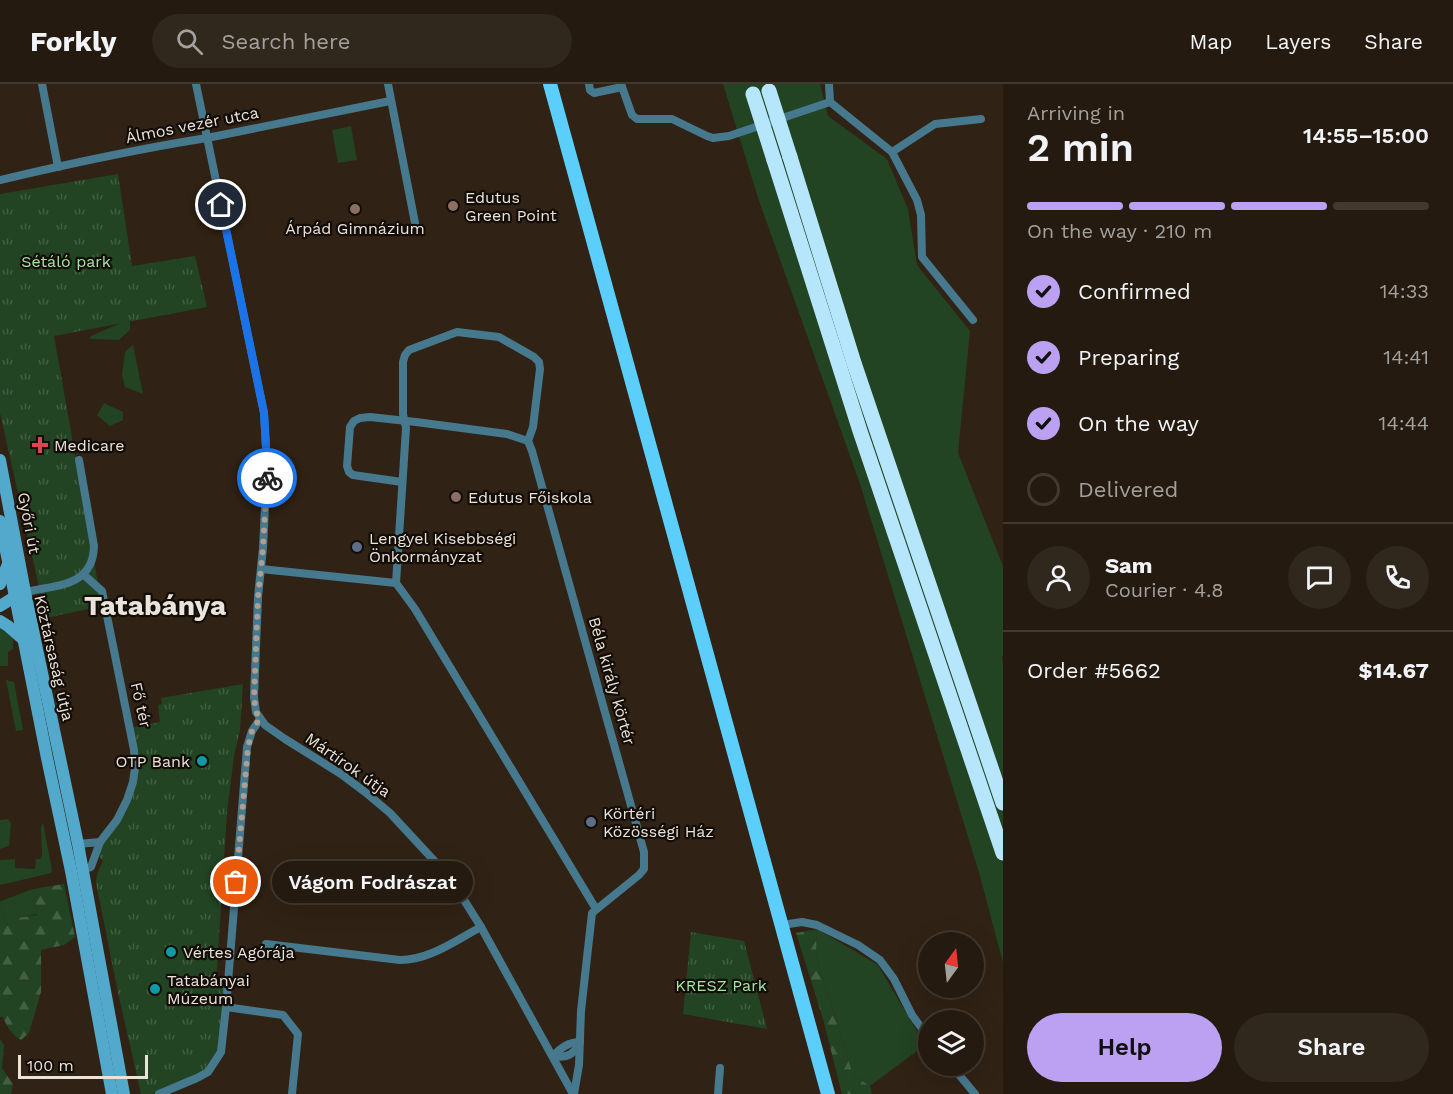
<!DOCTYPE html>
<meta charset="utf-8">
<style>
:root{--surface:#241a0f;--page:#30271d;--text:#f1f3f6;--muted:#a3a19e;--line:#41382f;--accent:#bca0f2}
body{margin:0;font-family:"Work Sans",sans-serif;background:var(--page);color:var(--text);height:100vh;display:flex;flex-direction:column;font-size:22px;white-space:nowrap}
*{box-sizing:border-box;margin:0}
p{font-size:20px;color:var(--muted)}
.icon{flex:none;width:33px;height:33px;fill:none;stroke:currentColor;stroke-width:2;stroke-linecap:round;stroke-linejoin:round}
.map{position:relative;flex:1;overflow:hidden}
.panel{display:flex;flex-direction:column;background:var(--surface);width:450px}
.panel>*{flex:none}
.needle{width:39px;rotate:15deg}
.fabs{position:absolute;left:918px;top:848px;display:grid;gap:12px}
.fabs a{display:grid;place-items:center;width:66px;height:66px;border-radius:50%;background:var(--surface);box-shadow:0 6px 24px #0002,0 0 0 2px var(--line);font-size:30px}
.scale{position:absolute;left:18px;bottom:15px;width:130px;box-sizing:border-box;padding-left:6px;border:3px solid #ebe2d9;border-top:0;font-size:16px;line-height:21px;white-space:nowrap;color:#ebe2d9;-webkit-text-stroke:4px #130d07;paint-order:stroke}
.pin{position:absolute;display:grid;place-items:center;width:51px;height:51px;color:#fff;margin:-26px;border:3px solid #fff;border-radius:50%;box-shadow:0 2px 6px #0007}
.courier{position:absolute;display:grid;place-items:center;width:60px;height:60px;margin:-30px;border:4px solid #1a73e8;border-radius:50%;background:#fff;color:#222;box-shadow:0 2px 8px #0007}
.bubble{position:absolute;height:42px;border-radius:21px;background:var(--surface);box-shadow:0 6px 24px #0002,0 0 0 2px var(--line);font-size:20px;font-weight:600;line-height:42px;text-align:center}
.overview em{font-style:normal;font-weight:600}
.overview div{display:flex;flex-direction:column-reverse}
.overview{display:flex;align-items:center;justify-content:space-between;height:102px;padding:0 24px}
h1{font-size:39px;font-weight:600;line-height:45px}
.bar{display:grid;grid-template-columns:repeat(4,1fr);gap:9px 6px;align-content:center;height:72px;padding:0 24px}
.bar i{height:8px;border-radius:4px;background:var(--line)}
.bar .active{background:var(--accent)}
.bar p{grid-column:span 4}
.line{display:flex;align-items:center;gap:15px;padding:0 24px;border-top:2px solid var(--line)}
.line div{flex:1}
.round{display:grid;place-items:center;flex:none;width:63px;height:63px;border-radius:32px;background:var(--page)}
ol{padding:0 24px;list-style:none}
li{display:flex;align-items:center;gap:18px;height:66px}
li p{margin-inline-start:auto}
li .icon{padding:6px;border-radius:50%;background:var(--accent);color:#111;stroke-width:4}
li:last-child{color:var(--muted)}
li i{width:33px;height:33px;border:3px solid var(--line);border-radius:50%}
.cta{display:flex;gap:12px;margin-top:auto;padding:12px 24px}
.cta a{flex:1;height:69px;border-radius:36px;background:var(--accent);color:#111;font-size:24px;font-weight:600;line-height:69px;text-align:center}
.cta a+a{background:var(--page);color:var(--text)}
header{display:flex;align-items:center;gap:36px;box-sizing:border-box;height:84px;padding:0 30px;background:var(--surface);border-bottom:2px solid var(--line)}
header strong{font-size:28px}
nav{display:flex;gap:33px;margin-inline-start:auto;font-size:21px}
.search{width:420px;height:54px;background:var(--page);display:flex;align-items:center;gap:15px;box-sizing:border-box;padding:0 21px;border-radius:33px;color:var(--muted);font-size:22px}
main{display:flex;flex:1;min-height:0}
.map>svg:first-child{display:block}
.green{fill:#242}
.forest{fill:url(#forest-firs)}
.park{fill:url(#park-tufts)}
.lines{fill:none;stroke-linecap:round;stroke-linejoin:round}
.street{stroke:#46798e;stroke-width:8}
.secondary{stroke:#53a9cb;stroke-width:12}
.primary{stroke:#5bcefb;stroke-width:14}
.highway{stroke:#b6e6fb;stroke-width:15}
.highway-bridge{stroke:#b6e6fb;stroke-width:15}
.done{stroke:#aa9f94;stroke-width:6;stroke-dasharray:0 10.8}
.route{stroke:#1a73e8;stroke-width:8}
.education-dot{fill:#8d6e63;stroke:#130d07;stroke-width:2}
.health-dot{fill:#e0444e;stroke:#130d07;stroke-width:2}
.service-dot{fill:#5c6f8a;stroke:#130d07;stroke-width:2}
.culture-dot{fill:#0f9aa8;stroke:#130d07;stroke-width:2}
.labels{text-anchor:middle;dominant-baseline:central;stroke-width:4.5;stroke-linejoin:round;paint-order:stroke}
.street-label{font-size:16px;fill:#ebe2d9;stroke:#130d07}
.poi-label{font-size:16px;fill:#ebe2d9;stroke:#130d07;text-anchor:start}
.park-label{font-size:16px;fill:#a6e6a3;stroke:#130d07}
.town-label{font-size:28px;font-weight:bold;fill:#ebe2d9;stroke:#130d07}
</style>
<header>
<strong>Forkly</strong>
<div class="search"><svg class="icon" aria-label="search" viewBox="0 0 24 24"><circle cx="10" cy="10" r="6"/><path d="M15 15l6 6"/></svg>Search here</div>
<nav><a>Map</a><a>Layers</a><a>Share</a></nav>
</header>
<main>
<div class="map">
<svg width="1003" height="1010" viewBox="0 0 1003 1010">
<defs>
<pattern id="forest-firs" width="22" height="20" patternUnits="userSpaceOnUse" patternTransform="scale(1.5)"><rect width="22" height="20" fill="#242"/><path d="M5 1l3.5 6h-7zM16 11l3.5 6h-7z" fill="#425f42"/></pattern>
<pattern id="park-tufts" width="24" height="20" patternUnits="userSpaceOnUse" patternTransform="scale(1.5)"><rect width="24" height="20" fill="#242"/><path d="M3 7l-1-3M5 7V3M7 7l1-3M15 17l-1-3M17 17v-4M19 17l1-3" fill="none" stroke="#425f42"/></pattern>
</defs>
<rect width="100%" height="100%" fill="#302214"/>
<g class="green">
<polygon points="723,0 820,0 828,32 887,75 908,125 917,181 970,247 958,369 1003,482 1003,572 1002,573 1003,579 1003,879 980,792 860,400 758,114"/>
<polygon points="351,42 357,76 338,79 332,46"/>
<polygon points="130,237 130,246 119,256 90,255 91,252 123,238"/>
<polygon points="133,261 143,310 125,303 122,291 125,268"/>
<polygon points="104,319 123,328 123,336 110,342 97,331"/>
<polygon points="0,542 13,552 13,565 8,568 8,582 0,582"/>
<polygon points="6,596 14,598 23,646 16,647"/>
<polygon points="8,735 11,739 9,762 0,765 0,736"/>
<polygon points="43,739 52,786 51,789 0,801 0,776 15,775 15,784 35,785 36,775 40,775 42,771 41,743"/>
<polygon points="33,805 37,830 5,837 1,817"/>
<polygon points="817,845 878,881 925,961 870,1002 853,991 816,872"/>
</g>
<g class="forest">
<path d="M 64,800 L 75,853 L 64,861 L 41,866 L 41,908 L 29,949 L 21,956 C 13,952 6,942 3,933 L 0,933 L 0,817 L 1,817 L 5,836 L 37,831 L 33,805 Z"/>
<polygon points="817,845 816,872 853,991 870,1002 872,1010 842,1010 823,935 796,849"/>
<polygon points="0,955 4,961 2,984 13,1000 11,1010 0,1010"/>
</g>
<g class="park">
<polygon points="118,90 132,182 195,172 207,223 54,252 102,522 46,534 0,329 0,110"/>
<polygon points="243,600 240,646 234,672 227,729 216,900 228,902 223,956 208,988 159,1010 141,1010 117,904 96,799 97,790 103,777 97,770 133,698 131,644 160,638 158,621 162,620 161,614"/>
<polygon points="691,848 744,857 767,945 683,930"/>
</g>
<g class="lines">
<g class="street">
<polyline points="42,0 58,83"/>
<polyline points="196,0 264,329 267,381 263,464 258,513 254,613 256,628 265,641 285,655 341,690 365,708 390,729 440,783 459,808 481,843 573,1010"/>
<polyline points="388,0 415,139"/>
<polyline points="589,0 590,6 594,9 622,3"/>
<polyline points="621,0 632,31 637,35 672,35 707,52 713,54 729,52 830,18"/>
<polyline points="829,0 830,18"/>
<polyline points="830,18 892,68 935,40 981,35"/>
<polyline points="892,68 917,116 921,131 922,173 973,236"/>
<path d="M 0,96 C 68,80 137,65 207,54 L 390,17"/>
<polyline points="402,398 353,391 349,388 347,382 350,343 354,337 360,334 370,333 416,338 507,350 528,357"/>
<polyline points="261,485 396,499"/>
<path d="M 25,508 C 56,501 93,503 94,462 L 79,376"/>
<polyline points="78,760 100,758"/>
<polyline points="82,786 91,783 100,758 117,736 127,716 133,698 135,684 134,666 102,507 84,491"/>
<polyline points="782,841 802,838 817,841 858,861 880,876 894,895 912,931 928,953"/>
<path d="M 266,860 L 400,876 C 430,876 456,856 481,843"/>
<polyline points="226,923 283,931 298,950 292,1010"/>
<path d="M 553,972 C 565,974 573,972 579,960"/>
<path d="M 553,972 C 561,964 568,958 580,958"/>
<polyline points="951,981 975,1010"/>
<polyline points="159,1010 197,994 208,988 221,968 226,923 247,663 252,647 260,635"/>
<polyline points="574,1010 579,981 581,927 592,829 639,791 644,785 644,768 532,367 528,357 533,343 540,285 539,278 534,273 499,253 457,248 409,266 405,271 403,278 403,330 406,344 396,499 415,525 596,825"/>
<polyline points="718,1010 720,984"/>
</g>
<g class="secondary">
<polyline points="0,376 25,508 78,760 124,1010"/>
<polyline points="0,437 47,674 71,787 112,1010"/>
<polyline points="0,500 8,480"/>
<polyline points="0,522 21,509"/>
<polyline points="0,537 8,542 24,556"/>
</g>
<polyline class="primary" points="550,0 828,1010"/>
<g class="highway">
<polyline points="790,73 854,279 1003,719"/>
<polyline points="774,76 860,347 1003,769"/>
</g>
<g class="highway-bridge">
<polyline points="769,7 790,73"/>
<polyline points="753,10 774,76"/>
</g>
</g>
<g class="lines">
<polyline class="done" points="236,798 248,663 252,647 260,634 256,628 254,613 258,513 263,464 267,394"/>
<polyline class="route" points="221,121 264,329 267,381 267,394"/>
</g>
<g class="education-dot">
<circle cx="453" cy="122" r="6"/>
<circle cx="355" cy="125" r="6"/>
<circle cx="456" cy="413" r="6"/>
</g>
<path class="health-dot" d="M37 352h6v6h6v6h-6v6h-6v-6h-6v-6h6z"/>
<g class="service-dot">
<circle cx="357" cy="463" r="6"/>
<circle cx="591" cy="738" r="6"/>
</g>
<g class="culture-dot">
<circle cx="202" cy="677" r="6"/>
<circle cx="171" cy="868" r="6"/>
<circle cx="155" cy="905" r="6"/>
</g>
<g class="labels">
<g class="street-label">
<text transform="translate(192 41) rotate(-11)">Álmos vezér utca</text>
<text transform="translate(29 439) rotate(79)">Győri út</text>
<text transform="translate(54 574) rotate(77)">Köztársaság útja</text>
<text transform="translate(612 597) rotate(74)">Béla király körtér</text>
<text transform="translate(141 621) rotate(77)">Fő tér</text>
<text transform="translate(348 681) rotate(35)">Mártírok útja</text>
</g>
<g class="poi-label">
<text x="465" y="113">Edutus<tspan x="465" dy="18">Green Point</tspan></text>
<text x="355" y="144" text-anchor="middle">Árpád Gimnázium</text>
<text x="54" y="361">Medicare</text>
<text x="468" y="413">Edutus Főiskola</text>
<text x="369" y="454">Lengyel Kisebbségi<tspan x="369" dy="18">Önkormányzat</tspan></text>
<text x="190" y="677" text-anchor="end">OTP Bank</text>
<text x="603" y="729">Körtéri<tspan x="603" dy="18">Közösségi Ház</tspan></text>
<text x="183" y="868">Vértes Agórája</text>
<text x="167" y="896">Tatabányai<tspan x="167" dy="18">Múzeum</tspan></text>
</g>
<g class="park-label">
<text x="66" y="177">Sétáló park</text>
<text x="721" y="901">KRESZ Park</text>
</g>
<g class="town-label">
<text x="155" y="521">Tatabánya</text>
</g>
</g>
</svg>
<div class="fabs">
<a><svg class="needle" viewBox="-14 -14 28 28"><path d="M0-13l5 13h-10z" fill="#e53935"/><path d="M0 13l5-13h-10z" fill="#a3a19e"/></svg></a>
<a><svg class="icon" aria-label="layers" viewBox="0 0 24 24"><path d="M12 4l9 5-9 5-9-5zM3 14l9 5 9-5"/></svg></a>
</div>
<div class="scale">100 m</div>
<div class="pin" style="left:236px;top:798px;background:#ea580c"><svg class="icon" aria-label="bag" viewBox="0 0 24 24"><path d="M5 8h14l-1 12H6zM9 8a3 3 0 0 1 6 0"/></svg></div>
<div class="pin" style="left:221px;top:121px;background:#1f2937"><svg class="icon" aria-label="home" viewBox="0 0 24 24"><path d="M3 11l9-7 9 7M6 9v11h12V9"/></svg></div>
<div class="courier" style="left:267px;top:394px"><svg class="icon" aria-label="bike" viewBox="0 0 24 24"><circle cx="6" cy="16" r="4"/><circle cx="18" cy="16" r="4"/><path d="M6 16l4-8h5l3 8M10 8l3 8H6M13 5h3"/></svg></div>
<div class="bubble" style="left:272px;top:777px;width:201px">Vágom Fodrászat</div>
</div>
<section class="panel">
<div class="overview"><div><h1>2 min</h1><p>Arriving in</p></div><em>14:55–15:00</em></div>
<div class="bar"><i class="active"></i><i class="active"></i><i class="active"></i><i></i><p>On the way · 210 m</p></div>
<ol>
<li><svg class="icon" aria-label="check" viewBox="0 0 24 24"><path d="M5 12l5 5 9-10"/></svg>Confirmed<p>14:33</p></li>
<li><svg class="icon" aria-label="check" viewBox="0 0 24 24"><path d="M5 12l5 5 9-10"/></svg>Preparing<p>14:41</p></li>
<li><svg class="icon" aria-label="check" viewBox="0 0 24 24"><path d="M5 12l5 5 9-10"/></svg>On the way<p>14:44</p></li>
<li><i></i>Delivered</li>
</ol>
<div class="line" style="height:108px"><a class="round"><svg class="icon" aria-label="person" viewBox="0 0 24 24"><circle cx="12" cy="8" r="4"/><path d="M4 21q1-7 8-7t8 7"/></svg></a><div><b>Sam</b><p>Courier · 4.8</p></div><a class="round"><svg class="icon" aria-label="chat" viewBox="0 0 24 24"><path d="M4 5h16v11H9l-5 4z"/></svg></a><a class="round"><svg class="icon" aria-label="phone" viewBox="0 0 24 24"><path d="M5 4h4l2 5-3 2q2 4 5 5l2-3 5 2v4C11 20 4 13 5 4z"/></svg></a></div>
<div class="line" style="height:78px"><div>Order #5662</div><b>$14.67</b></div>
<div class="cta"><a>Help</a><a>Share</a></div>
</section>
</main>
